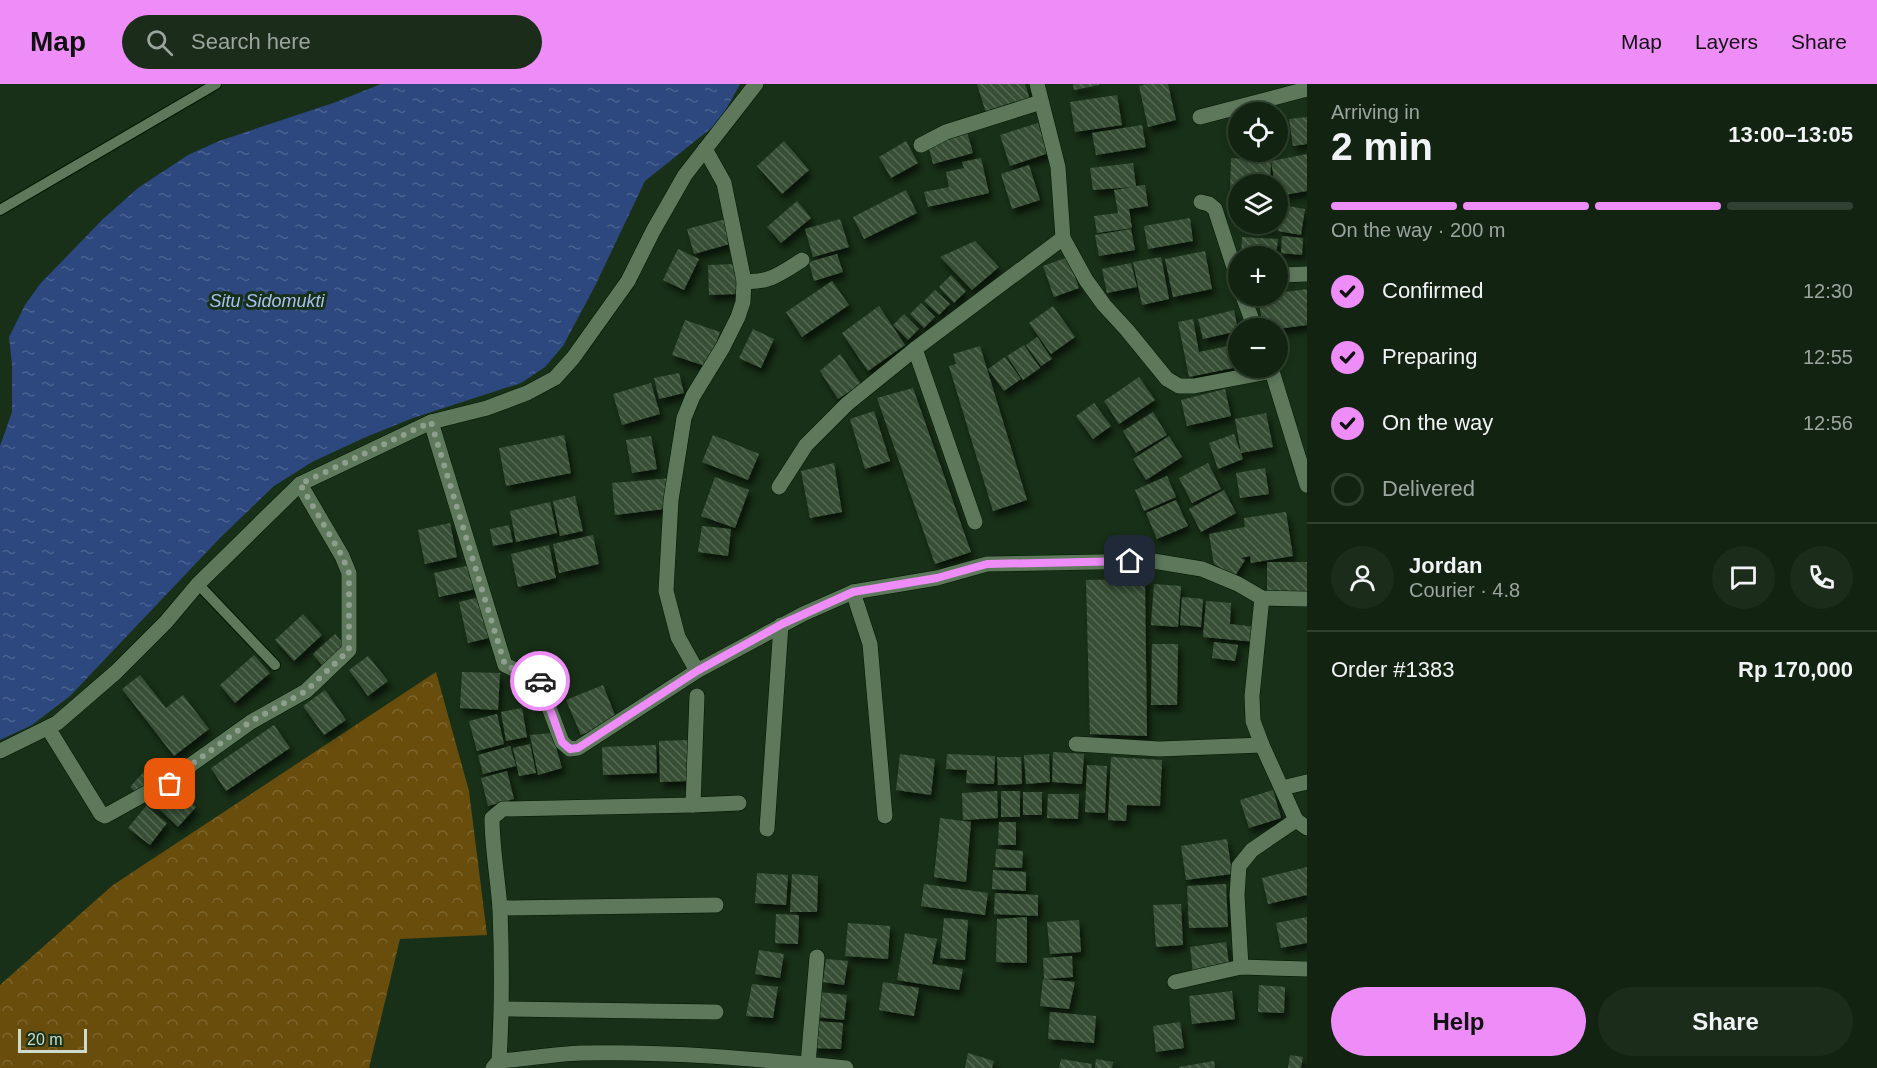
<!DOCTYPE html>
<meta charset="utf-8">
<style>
:root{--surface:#122411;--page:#1b2c1a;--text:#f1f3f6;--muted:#9ca49f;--line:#314131;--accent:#ee8cf8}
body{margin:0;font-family:Arial,sans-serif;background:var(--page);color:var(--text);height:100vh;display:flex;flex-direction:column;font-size:22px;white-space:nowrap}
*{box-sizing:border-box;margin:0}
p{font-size:20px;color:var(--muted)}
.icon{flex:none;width:33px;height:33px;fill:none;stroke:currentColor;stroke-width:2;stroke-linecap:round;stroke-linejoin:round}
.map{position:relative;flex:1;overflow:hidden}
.details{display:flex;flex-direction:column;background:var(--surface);width:570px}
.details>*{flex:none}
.tools{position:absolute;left:1228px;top:18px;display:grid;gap:12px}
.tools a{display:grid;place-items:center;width:60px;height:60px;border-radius:50%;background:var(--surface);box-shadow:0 3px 9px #0003,0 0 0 2px var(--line);font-size:30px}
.scale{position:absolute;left:18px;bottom:15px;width:69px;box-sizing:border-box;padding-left:6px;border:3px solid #cddccc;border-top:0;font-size:16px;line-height:21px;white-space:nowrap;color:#cddccc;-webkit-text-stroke:4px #183017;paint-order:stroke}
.pin{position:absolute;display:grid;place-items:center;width:51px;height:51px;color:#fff;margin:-26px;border-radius:12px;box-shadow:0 3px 9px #0006}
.courier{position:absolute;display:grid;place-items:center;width:60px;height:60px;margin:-30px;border:4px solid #ee8cf8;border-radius:50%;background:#fff;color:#222;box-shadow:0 2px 8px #0007}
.headline em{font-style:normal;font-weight:700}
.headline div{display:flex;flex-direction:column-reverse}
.headline{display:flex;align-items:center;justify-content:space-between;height:102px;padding:0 24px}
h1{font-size:39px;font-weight:700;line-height:45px}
.bar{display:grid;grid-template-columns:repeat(4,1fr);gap:9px 6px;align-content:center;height:72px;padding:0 24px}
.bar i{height:8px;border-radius:4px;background:var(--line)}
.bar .active{background:var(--accent)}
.bar p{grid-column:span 4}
.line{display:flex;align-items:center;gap:15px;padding:0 24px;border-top:2px solid var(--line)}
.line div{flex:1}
.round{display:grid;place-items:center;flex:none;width:63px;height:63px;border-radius:32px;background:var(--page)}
ol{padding:0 24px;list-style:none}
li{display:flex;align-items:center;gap:18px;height:66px}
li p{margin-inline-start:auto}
li .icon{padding:6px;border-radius:50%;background:var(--accent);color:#111;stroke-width:4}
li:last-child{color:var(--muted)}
li i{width:33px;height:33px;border:3px solid var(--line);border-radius:50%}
.cta{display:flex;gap:12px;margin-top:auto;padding:12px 24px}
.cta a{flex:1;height:69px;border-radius:36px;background:var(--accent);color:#111;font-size:24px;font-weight:700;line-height:69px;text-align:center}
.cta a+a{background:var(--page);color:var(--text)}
header{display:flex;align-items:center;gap:36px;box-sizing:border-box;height:84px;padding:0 30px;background:var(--accent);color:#111}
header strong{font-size:28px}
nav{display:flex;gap:33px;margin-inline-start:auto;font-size:21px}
.search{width:420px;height:54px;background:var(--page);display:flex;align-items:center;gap:15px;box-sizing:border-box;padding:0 21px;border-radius:33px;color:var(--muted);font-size:22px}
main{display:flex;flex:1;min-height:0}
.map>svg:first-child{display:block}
.forest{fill:url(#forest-crowns)}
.water{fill:url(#water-ripples)}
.building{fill:url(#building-back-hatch);filter:url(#shadow)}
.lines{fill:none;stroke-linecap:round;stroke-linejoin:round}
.service-casing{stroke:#021802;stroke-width:12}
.minor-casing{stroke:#021802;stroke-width:16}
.service{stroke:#5d785b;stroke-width:10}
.minor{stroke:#5d785b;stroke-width:15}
.done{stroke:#8ea08d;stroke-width:6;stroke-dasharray:0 10.8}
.route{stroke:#ee8cf8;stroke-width:8}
.labels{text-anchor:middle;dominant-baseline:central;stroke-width:6;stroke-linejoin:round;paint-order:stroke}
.water-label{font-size:18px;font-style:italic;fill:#a7c1f4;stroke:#183017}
</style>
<header>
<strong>Map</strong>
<div class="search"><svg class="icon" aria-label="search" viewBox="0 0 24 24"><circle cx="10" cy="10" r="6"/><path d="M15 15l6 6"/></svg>Search here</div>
<nav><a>Map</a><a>Layers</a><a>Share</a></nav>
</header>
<main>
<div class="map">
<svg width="1307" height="984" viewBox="0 0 1307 984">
<defs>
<pattern id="forest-crowns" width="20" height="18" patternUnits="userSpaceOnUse" patternTransform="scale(1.5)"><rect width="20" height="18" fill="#684d0c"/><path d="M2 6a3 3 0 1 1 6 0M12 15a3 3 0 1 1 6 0" fill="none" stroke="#7c662e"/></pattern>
<pattern id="water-ripples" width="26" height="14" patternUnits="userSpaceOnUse" patternTransform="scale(1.5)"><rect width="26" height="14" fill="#2d487f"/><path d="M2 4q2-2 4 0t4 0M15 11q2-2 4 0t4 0" fill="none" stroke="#4a6290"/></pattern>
<pattern id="building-back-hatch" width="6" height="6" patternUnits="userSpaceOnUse" patternTransform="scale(1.5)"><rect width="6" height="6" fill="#375036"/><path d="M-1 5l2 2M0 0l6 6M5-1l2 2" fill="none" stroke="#536952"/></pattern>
<filter id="shadow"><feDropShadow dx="3.5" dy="6" stdDeviation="3" flood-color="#0009"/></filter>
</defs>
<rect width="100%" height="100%" fill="#183017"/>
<polygon class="forest" points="436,588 469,707 487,851 400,855 369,984 0,984 0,901 113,801"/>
<polygon class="water" points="381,0 740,0 719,38 645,97 595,202 563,262 545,283 521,299 413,334 366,353 312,378 274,402 219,455 70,612 32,641 0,656 0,362 12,328 12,281 9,253 25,221 40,200 103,135 138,104 188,71 219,57 336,18"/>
<g class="building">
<polygon points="977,0 1025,0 1030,16 986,29"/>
<polygon points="1073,0 1099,0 1099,1 1074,6"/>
<polygon points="1147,0 1168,0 1176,36 1148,43 1139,2"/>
<polygon points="1117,11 1122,41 1075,48 1070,18"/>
<polygon points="1307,33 1307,60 1293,62 1289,35"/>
<polygon points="1038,39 1049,69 1010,82 1000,51"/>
<polygon points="1142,41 1146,63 1096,71 1092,49"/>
<polygon points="967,48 973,69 933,80 928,60"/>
<polygon points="784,57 809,86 782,110 757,82"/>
<polygon points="906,57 918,79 891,94 879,73"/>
<polygon points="1307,70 1307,107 1278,112 1278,100 1275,100 1271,77"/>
<polygon points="981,74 989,109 928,123 924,108 949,103 946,88 964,84 962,78"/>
<polygon points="1231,74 1271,77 1270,100 1239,100 1239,108 1230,108"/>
<polygon points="1133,79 1136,102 1145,101 1148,122 1129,125 1132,144 1097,149 1094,132 1118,129 1114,106 1133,103 1093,106 1090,84"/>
<polygon points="1029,81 1040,116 1012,125 1001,90"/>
<polygon points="906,106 917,129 864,155 853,133"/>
<polygon points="797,117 811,134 781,159 767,143"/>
<polygon points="1282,121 1305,125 1301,151 1278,147"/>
<polygon points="1190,134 1193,157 1148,165 1144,142"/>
<polygon points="726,135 733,159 694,170 687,145"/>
<polygon points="840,135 849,163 813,173 805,145"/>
<polygon points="1245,140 1273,140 1273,145"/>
<polygon points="1131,145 1135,166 1099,172 1095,151"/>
<polygon points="1282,152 1303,154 1302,171 1281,169"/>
<polygon points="1242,153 1278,155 1276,172 1241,172"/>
<polygon points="975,157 999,183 972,206 940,173"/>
<polygon points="678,165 699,175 684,206 663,196"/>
<polygon points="1205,167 1212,205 1173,213 1165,175"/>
<polygon points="837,170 843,188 814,197 809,178"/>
<polygon points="1068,173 1079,204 1054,213 1043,182"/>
<polygon points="1161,173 1169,215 1142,221 1133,178"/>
<polygon points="1131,179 1137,203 1107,209 1102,185"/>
<polygon points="736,180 737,210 709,211 708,181"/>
<polygon points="951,191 966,207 954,219 939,203"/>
<polygon points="832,197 849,221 802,253 786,228"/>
<polygon points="1307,205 1307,241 1278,245 1263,244 1258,212 1278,212 1278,209"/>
<polygon points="935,206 950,220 939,231 924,217"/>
<polygon points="921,219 935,233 924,244 910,230"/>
<polygon points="879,222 905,261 868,287 842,249"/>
<polygon points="1053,222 1075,253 1051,270 1029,239"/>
<polygon points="1234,226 1238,247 1203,255 1198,235"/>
<polygon points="904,230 919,245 908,256 893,241"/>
<polygon points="1193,235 1199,268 1229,262 1233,284 1189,293 1178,238"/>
<polygon points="685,236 720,248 708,283 672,271"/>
<polygon points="753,245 774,255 761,284 739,274"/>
<polygon points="1037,253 1052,275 1041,282 1026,261"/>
<polygon points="1024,261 1040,284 1023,296 1007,272"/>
<polygon points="980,262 1027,416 993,427 949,282 956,280 953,270"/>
<polygon points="840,270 861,300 838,315 820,287"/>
<polygon points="1005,273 1021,295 1004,307 988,285"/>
<polygon points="679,289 684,309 659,315 654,294"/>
<polygon points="1139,293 1155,316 1119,340 1104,317"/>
<polygon points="651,299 660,330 622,341 613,310"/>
<polygon points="913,304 971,468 935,480 877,314"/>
<polygon points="1225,305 1231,332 1187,342 1181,316"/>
<polygon points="1094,319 1111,342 1093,355 1076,332"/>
<polygon points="874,327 890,377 865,385 850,335"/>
<polygon points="1153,328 1167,351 1136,369 1123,347"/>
<polygon points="1266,329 1273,363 1241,369 1235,335"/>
<polygon points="1234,350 1243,375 1218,385 1209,359"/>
<polygon points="564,351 571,389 506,402 499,364"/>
<polygon points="713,351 759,370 748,396 702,378"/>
<polygon points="651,352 657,385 632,389 626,356"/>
<polygon points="1169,352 1182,373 1146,396 1133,375"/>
<polygon points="834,379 842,428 810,434 801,387"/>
<polygon points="1208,379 1221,405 1192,419 1179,394"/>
<polygon points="1265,384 1269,410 1240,414 1236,389"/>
<polygon points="1167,392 1176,413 1144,427 1135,406"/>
<polygon points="715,393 749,406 735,444 701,432"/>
<polygon points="673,394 665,425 615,431 612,399"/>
<polygon points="1224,406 1236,429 1201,448 1189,425"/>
<polygon points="575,412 583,447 560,452 553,417"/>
<polygon points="1176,416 1188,442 1157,455 1146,429"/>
<polygon points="550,418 557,449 516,458 510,427"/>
<polygon points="1286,428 1293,472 1251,479 1250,472 1241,474 1245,476 1235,492 1214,480 1209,450 1245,443 1244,434"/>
<polygon points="450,439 457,473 425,480 418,446"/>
<polygon points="509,441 513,458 493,462 490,445"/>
<polygon points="702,442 731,445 728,472 698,468"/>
<polygon points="593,451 599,480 559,489 553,460"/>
<polygon points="549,461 556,494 518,503 511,470"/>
<polygon points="1267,478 1307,478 1307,511 1267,510"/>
<polygon points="471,481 476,505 439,513 434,489"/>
<polygon points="1145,495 1147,652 1090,650 1086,496"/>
<polygon points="1154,500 1181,502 1178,543 1151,541"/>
<polygon points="480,513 489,554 468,559 459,518"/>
<polygon points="1182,513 1203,515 1201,543 1180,541"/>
<polygon points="1206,517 1231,519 1230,540 1257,543 1256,558 1203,553"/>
<polygon points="303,530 322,551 294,577 275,556"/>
<polygon points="335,550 347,564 324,584 313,570"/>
<polygon points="1214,558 1238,561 1235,577 1212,574"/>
<polygon points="1152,560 1178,560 1177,621 1151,621"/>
<polygon points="254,571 270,589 235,619 220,601"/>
<polygon points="368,572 388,597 368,612 349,586"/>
<polygon points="462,588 500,589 498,626 460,624"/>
<polygon points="140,591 166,624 183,611 209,645 174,672 122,605"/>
<polygon points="603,601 617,636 581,651 566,616"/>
<polygon points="325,606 346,636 324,651 303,622"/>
<polygon points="522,624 527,653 506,657 501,628"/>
<polygon points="497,630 504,660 477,667 469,637"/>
<polygon points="274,641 290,664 226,707 211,684"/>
<polygon points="552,649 562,684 538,691 530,651"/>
<polygon points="688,656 690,697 660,698 659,657"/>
<polygon points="530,660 536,689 519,692 513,664"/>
<polygon points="656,661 657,689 603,691 602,663"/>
<polygon points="510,662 516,682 483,690 478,671"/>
<polygon points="1053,668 1084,670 1082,700 1052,698"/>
<polygon points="900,670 935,675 931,711 896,706"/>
<polygon points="947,670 995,672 994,700 966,699 967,686 946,685"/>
<polygon points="1049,670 1050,698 1026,700 1024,671"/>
<polygon points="997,673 1021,673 1022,700 998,701"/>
<polygon points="1111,673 1162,676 1160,722 1127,721 1126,737 1108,736"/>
<polygon points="1087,681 1107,682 1105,729 1085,728"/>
<polygon points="149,682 161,692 139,711 130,703"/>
<polygon points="507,687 514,715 488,722 481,694"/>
<polygon points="173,703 196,723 178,743 156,722"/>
<polygon points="1273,706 1281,734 1249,744 1240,716"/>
<polygon points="997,707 998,734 963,736 962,709"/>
<rect x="1001" y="707" width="19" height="26"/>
<rect x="1023" y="708" width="19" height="23"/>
<polygon points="1048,710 1079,710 1078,735 1047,734"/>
<polygon points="146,722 167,739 150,761 128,744"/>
<polygon points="940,734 971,738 966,798 934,793"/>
<polygon points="999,738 1016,738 1016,761 998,761"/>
<polygon points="1227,755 1232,790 1186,796 1181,762"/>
<polygon points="996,765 1023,767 1022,784 995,783"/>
<polygon points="1307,783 1307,811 1268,820 1262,794"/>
<polygon points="993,786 1026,788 1026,807 992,805"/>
<polygon points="757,789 788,791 786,821 755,819"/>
<polygon points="792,790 818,792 817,828 790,828"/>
<polygon points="924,800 988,809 985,831 921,822"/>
<polygon points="1226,800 1228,843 1189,844 1187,802"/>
<polygon points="995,809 1038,811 1038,832 994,830"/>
<polygon points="1181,820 1183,861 1156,863 1153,821"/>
<polygon points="776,830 799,831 798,860 775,859"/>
<polygon points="1027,833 1027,879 996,878 997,835"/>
<polygon points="1307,833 1307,859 1281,864 1276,839"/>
<polygon points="944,834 968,836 965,876 940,874"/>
<polygon points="1079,836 1081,868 1050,870 1047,838"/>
<polygon points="848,839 890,842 888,875 845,872"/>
<polygon points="905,849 937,855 932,880 963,885 959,906 897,896"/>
<polygon points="1226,858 1230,886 1193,890 1190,863"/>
<polygon points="759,866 784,870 780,894 755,890"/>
<polygon points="1072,872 1073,893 1044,895 1043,874"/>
<polygon points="826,875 848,877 844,901 823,898"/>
<polygon points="1043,895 1075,898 1069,925 1040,922"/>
<polygon points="883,898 919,904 914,932 879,926"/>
<polygon points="752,900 778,903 773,934 746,932"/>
<polygon points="1259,901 1285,903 1284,929 1258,928"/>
<polygon points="1232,907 1235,935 1192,940 1189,912"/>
<polygon points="818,908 847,911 844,936 816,933"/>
<polygon points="1050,928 1096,932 1094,959 1048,955"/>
<polygon points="815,937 843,939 841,965 813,964"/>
<polygon points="1180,938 1184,964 1156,968 1153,942"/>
<polygon points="968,969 994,977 992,984 965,984"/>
<polygon points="1290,971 1303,973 1301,984 1288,984"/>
<polygon points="1061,975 1092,980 1091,984 1059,984"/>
<polygon points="1096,975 1113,978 1112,984 1095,984"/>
<polygon points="1214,977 1215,984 1179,984 1179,983"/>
</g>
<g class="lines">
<defs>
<g id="service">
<polyline points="0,126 216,0"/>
<polyline points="198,500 275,581"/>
</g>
<g id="minor">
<polyline points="1037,0 1058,83 1063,154 1086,196 1104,221 1127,246 1167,295 1179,302 1194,302 1272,287"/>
<polyline points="1200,33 1307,5"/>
<polyline points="921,61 946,48 1041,18"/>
<polyline points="1201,118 1209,120 1215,125 1239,199"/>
<polyline points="1281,191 1307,190"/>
<path d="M 744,197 C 768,200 783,188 802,176"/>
<polyline points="1243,212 1255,244"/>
<polyline points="915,265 975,438"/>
<polyline points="1271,284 1307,401"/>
<polyline points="431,338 487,324 527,309 555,294 573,274 628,197 653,147 685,91 756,0"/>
<polyline points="779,403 806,361 847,320 915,265 1063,154"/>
<polyline points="853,508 870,560 885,732"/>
<polyline points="1262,514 1252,612 1253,637 1262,661 1296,736 1307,744"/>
<polyline points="697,587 678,553 666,507 671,416 684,334 693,312 723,263 738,233 743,218 744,197 724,99 705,65"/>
<polyline points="48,644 101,730 105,732 159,702 170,701 179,694 192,680 251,638 306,607 349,566 349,489 342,472 300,400"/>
<polyline points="1076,660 1159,665 1262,661"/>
<polyline points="0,667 57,639 116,588 166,538 198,500 300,400 431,338 505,581 539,597 562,658 570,665 578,664 697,587 803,530 853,508 937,494 987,480 1153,477 1202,485 1238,500 1262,514 1307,515"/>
<polyline points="1282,704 1307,698"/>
<polyline points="693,721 739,719"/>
<polyline points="767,745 781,541"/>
<polyline points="500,824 716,821"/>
<polyline points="1241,883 1237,811 1239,782 1252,766 1296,736"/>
<polyline points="1175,898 1241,883 1307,885"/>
<polyline points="502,925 716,928"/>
<path d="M 499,977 C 526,975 554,970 581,969 C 670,967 758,975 846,984"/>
<polyline points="808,980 817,873"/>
<path d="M 493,984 L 499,977 C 502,927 502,876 500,825 C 498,795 492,764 492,734 L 503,725 L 693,721 L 697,612"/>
</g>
</defs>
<use href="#service" class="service-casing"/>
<use href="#minor" class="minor-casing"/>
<use href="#service" class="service"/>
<use href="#minor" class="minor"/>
</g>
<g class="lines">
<polyline class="done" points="170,700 179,694 192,680 250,638 306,607 349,566 349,489 342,472 300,400 431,338 505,581 540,597"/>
<polyline class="route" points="540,597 562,658 570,665 578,664 697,587 782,540 853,508 937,494 987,480 1130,477"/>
</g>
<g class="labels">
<g class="water-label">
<text x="267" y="217">Situ Sidomukti</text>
</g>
</g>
</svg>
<div class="tools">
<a><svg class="icon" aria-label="locate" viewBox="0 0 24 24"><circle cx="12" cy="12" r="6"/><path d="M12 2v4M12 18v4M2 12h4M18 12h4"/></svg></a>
<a><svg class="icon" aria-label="layers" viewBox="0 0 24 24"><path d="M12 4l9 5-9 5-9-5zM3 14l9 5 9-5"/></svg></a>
<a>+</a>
<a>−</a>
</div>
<div class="scale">20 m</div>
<div class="pin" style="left:170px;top:700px;background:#ea580c"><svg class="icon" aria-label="bag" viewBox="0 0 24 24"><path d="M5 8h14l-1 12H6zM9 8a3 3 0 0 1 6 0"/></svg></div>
<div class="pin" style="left:1130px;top:477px;background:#1f2937"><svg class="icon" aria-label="home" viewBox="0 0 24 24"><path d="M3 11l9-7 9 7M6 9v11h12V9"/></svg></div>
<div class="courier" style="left:540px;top:597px"><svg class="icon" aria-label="car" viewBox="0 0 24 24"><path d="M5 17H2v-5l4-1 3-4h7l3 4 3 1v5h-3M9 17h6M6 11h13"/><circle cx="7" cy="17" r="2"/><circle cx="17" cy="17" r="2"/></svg></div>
</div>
<section class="details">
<div class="headline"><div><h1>2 min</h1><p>Arriving in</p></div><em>13:00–13:05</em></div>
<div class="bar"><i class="active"></i><i class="active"></i><i class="active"></i><i></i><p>On the way · 200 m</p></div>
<ol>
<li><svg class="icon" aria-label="check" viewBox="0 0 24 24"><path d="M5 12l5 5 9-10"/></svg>Confirmed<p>12:30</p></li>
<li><svg class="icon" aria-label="check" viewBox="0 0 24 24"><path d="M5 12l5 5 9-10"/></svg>Preparing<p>12:55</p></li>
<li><svg class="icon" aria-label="check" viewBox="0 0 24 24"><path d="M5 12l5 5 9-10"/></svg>On the way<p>12:56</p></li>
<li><i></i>Delivered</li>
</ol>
<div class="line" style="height:108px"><a class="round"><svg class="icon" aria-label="person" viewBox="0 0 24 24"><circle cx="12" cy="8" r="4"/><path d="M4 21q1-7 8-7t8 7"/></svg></a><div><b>Jordan</b><p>Courier · 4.8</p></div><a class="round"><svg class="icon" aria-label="chat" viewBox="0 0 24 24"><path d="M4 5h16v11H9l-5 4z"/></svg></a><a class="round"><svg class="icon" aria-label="phone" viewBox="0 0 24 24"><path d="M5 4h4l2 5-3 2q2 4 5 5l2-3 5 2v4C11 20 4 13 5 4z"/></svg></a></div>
<div class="line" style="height:78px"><div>Order #1383</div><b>Rp 170,000</b></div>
<div class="cta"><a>Help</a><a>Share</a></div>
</section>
</main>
